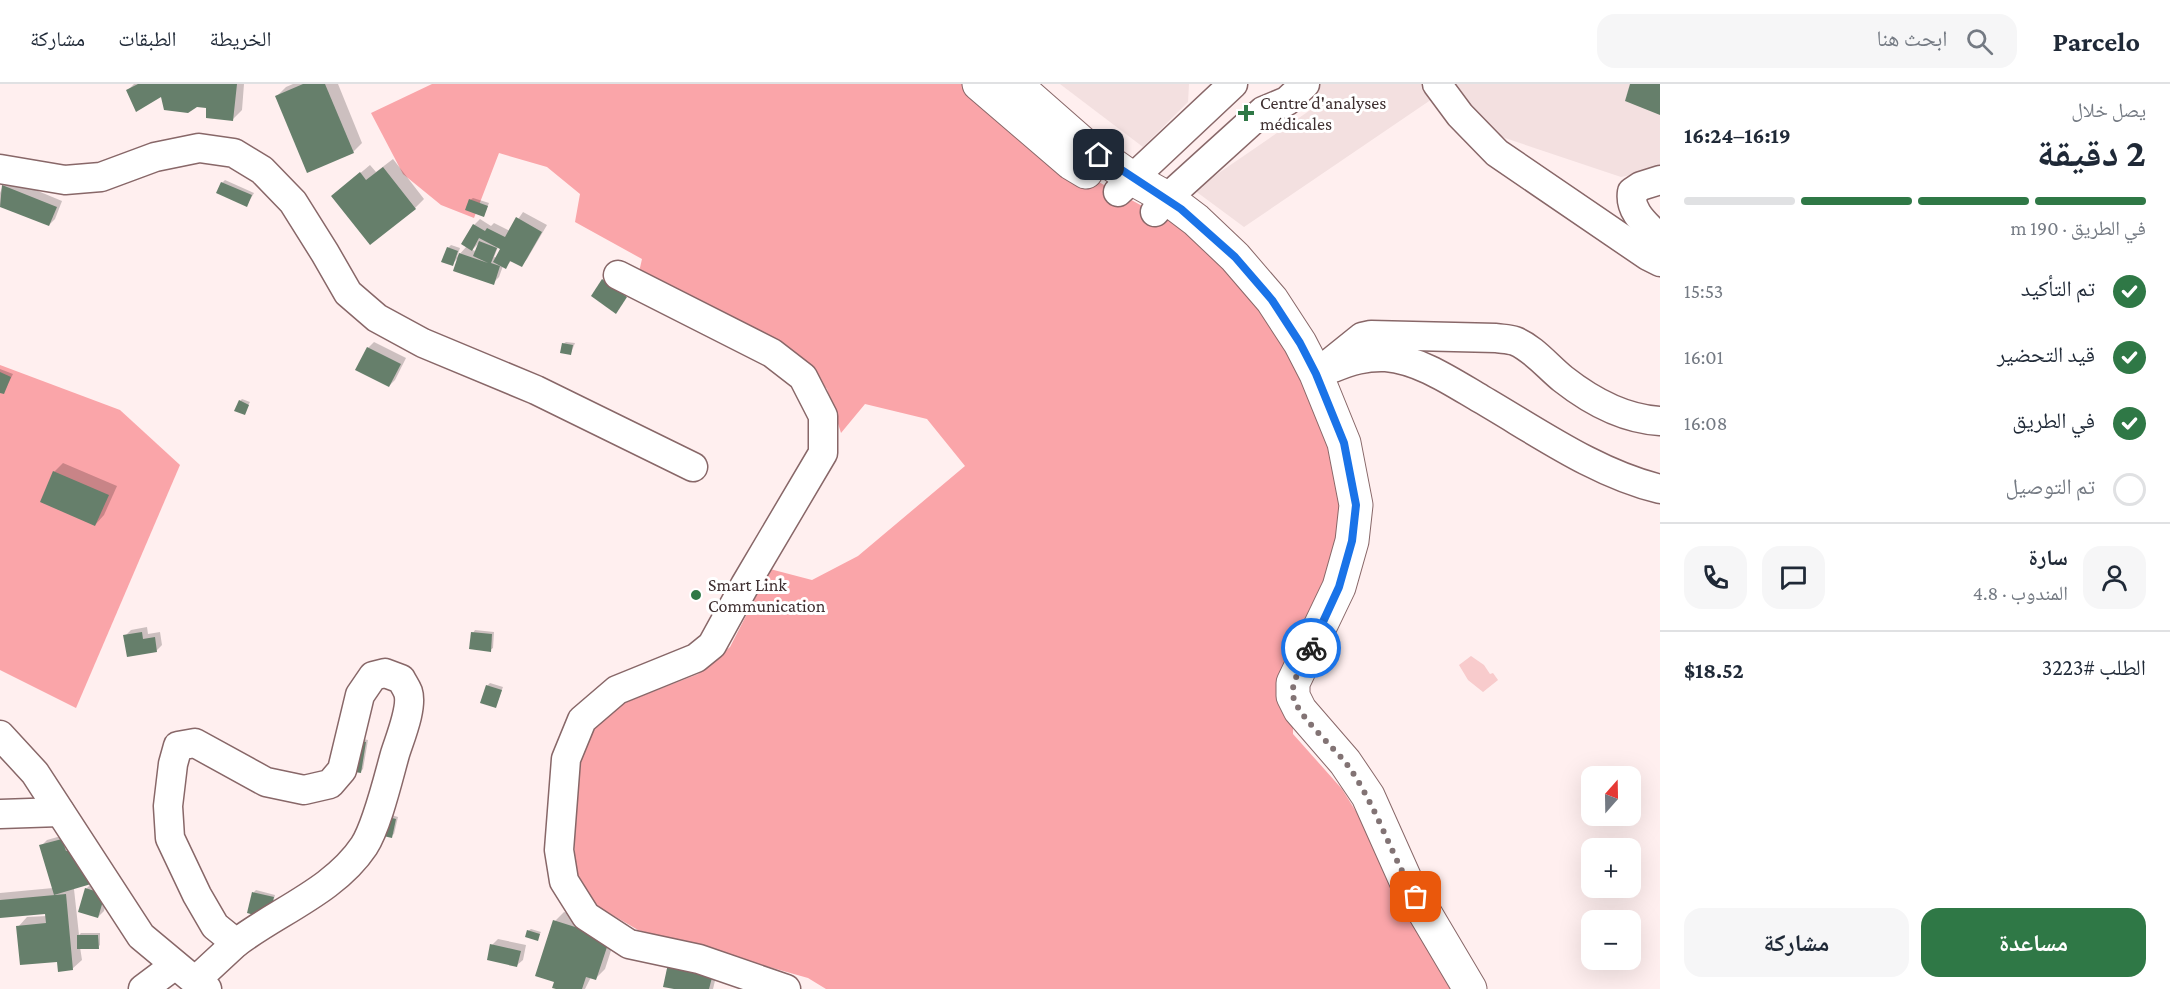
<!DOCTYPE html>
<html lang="ar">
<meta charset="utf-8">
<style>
:root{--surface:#fff;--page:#f6f6f7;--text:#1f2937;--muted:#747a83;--line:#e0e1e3;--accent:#2f7846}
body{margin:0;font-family:"Crimson Pro","Noto Naskh Arabic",serif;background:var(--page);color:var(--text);direction:rtl;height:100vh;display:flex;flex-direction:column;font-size:22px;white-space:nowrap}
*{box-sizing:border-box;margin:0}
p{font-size:20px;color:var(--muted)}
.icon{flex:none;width:33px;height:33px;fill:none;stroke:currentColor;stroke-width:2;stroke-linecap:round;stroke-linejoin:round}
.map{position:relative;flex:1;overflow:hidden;direction:ltr}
.sheet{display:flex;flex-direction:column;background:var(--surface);width:510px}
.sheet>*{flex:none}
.needle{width:39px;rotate:20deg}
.fabs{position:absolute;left:1581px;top:682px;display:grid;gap:12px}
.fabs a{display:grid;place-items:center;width:60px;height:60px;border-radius:12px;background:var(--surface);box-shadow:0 6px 24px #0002;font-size:30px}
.pin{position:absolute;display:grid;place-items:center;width:51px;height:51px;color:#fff;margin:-26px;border-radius:12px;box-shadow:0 3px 9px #0006}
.courier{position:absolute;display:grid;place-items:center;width:60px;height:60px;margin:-30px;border:4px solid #1a73e8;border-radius:50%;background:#fff;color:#222;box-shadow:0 2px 8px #0007}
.overview em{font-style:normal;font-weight:700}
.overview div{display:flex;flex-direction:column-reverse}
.overview{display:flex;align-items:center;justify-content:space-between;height:102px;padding:0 24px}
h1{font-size:39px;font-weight:700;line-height:45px}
.bar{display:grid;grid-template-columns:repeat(4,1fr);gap:9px 6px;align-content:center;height:72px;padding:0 24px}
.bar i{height:8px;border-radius:4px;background:var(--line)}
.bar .selected{background:var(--accent)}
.bar p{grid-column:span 4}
.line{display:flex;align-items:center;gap:15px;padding:0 24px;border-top:2px solid var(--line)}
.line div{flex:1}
.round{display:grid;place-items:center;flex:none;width:63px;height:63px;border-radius:18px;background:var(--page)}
ol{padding:0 24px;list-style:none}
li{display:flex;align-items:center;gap:18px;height:66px}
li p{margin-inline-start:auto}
li .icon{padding:6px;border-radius:50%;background:var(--accent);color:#fff;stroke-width:4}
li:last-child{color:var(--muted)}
li i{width:33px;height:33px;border:3px solid var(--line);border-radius:50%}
.primary-button{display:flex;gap:12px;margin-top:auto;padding:12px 24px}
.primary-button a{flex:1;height:69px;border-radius:18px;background:var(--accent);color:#fff;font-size:24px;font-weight:700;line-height:69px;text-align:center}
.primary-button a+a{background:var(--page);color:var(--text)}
header{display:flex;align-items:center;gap:36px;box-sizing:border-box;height:84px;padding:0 30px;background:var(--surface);border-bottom:2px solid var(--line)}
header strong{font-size:28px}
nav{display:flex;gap:33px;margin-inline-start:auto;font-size:21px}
.search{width:420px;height:54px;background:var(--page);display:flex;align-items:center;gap:15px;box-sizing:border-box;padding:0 21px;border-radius:18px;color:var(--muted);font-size:22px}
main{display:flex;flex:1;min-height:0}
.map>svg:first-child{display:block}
.built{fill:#f3e0e0}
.green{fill:#faa5a9}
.water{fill:#f8cbcc}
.shadow{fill:#0003;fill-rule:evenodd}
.building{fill:#667f6b}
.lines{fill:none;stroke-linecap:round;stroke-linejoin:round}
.minor-casing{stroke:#886768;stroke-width:31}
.major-casing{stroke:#886768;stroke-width:35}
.minor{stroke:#fff;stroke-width:28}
.major{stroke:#fff;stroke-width:33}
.done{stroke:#827374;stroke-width:6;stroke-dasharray:0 10.8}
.route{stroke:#1a73e8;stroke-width:8}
.poi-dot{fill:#2f7846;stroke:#fff;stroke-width:2}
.labels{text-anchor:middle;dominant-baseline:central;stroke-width:6;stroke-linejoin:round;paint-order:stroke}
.poi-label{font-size:18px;fill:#3f3031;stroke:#fff;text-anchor:start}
</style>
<header>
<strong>Parcelo</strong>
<div class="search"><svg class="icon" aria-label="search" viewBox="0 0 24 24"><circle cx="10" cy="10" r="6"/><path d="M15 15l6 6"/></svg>ابحث هنا</div>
<nav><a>الخريطة</a><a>الطبقات</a><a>مشاركة</a></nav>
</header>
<main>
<section class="sheet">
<div class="overview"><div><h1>2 دقيقة</h1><p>يصل خلال</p></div><em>16:19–16:24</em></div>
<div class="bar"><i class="selected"></i><i class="selected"></i><i class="selected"></i><i></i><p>في الطريق · 190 m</p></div>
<ol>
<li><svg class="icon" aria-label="check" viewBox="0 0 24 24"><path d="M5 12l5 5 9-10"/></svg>تم التأكيد<p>15:53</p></li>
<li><svg class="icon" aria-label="check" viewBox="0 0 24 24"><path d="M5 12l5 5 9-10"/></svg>قيد التحضير<p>16:01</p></li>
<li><svg class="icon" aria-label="check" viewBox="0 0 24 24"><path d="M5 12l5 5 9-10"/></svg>في الطريق<p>16:08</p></li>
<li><i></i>تم التوصيل</li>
</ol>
<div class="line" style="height:108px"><a class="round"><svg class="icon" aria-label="person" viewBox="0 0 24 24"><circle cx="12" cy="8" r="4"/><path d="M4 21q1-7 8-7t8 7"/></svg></a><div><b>سارة</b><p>المندوب · 4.8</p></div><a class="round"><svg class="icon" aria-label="chat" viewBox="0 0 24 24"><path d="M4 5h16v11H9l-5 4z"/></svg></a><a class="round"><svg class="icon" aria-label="phone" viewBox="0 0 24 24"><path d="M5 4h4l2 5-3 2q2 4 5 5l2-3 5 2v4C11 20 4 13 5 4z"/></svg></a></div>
<div class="line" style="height:78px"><div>الطلب #3223</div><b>$18.52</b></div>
<div class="primary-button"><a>مساعدة</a><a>مشاركة</a></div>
</section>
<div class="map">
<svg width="1660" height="905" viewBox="0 0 1660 905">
<rect width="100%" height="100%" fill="#ffefef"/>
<g class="built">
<polygon points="1060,0 1189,0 1188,18 1143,63"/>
<polygon points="1311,0 1660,0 1660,85 1621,93 1502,53 1438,11 1244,143 1194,106 1325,16"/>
</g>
<g class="green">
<polygon points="432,0 978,0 1086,91 1184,145 1230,183 1317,306 1346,445 1293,612 1293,650 1342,705 1367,745 1457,905 826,905 808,894 638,846 597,822 575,786 573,717 580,677 595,641 619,621 698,590 730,563 770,485 812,496 858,472 965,382 927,335 865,320 841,349 827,305 796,269 707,220 639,188 642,175 575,138 580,110 547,83 499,69 474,134 441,121 403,90 371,29"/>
<polygon points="0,281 120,326 180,381 76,624 0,586"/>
</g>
<polygon class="water" points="1471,572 1484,581 1490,590 1493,589 1498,596 1483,608 1468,596 1459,581"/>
<g class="shadow">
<polygon points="134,0 244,0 242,26 233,35 208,23 162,11 127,7"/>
<polygon points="293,0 338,0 362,59 353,68 277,12 286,3"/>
<polygon points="393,75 424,115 415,124 333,112 370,81 376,88"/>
<polygon points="9,95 62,117 55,135 49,141 0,121 0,109 3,101"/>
<polygon points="225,96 254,109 247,121 222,99"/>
<polygon points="473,114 489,119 484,131 470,116"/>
<path d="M 523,128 L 547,141 L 527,175 L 522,181 L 511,177 L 505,183 L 503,182 L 499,193 L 493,199 L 458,174 L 452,180 L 448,164 L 451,161 L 460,164 L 457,173 L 467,162 L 474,141 L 480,135 L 491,142 L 494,139 L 510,147 ZM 480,158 L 476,167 L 472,166 ZM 498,163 L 502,165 L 497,174 L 494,173 Z"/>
<polygon points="374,258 406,274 395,296 389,302 368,264"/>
<polygon points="566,258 575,259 571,269 563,260"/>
<polygon points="0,285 13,290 4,308 0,307"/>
<polygon points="242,315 250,318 244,329 240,317"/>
<polygon points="63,379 117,402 104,431 95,441 54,388"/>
<polygon points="147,543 148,550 160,548 162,561 156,567 125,552 131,546"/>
<polygon points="475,546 494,548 493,564 490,566 473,549"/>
<polygon points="490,599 503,603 496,622 487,602"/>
<polygon points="358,654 368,656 363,685 361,687"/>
<polygon points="388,730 398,733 394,750 391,752"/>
<polygon points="68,750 79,851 81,849 100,849 100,861 98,863 80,863 82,876 72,885 58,876 18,843 27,833 47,832 47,828 0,833 0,809 53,804 41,762 47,756"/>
<polygon points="92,799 110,804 104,827 98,833 86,805"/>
<polygon points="256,806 275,811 270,830 249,828 254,808"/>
<polygon points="564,828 618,845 605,885 596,894 591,893 585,905 561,905 555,837"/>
<polygon points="531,845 541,848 537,855 528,847"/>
<polygon points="498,855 526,861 523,876 517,881 492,861"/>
<polygon points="719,880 713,905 680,905"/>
</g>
<g class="building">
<polygon points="138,0 237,0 233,37 206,34 206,24 197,23 188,29 164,26 161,13 136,28 126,6"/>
<polygon points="303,0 325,0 354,69 307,89 275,12"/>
<polygon points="1630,0 1660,0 1660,31 1625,17"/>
<polygon points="383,83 416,125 370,161 331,112 360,88 366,96"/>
<polygon points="221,98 252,111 247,123 216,109"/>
<polygon points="2,101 57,123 49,142 0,123"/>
<polygon points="469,115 488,122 484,133 465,126"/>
<polygon points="516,133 542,148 522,183 510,177 506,185 493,178 500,165 479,154 472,167 461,160 473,140 485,147 487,144 505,153"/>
<polygon points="479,157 497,164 491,179 500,182 494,201 453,187 459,169 488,179 473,172"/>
<polygon points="447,163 458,167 453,182 441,178"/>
<polygon points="602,195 627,213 616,230 591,212"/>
<polygon points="562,259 573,261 571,271 560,269"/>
<polygon points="367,263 401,280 389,303 355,286"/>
<polygon points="0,288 11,293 4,310 0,309"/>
<polygon points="239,316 249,321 245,331 234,327"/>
<polygon points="53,387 109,411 95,442 40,418"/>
<polygon points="142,548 143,555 155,553 157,568 127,573 123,551"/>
<polygon points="471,548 492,550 491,568 469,565"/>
<polygon points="486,601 502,606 496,624 480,619"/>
<polygon points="354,656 366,658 361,689 349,687"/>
<polygon points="384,732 396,735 392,754 379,751"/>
<polygon points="62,755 66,767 80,763 91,800 54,811 39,761"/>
<polygon points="85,804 105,810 98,834 78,828"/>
<polygon points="252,808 274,813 268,835 247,829"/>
<polygon points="66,810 73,886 58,888 57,878 20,881 16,842 46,839 45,830 0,834 0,816"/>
<polygon points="553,836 610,854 596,896 586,893 582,905 556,905 552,904 554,898 535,892"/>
<polygon points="527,846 540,850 538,857 525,853"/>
<polygon points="77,851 98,851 99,865 77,865"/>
<polygon points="490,860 521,867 517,883 487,876"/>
<polygon points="669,875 714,886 709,905 674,905 663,903"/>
</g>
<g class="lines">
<defs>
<g id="minor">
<polyline points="1437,0 1460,31 1497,69 1648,172 1660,178"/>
<polyline points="0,85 65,96 101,93 155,73 199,64 234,69 262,86 293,118 325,169 348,209 377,234 423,259 536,306 693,383"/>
<path d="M 1660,96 L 1641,102 L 1632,108 C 1629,128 1647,141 1660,155"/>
<polyline points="1118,108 1233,0"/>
<polyline points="1155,128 1167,114 1263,27 1287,17 1305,0"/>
<polyline points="618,191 772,269 803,293 823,332 823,369 745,501 712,561 696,574 617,606 582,636 566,675 559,766 564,797 586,832 629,860 699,875 786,905"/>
<path d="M 1333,284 C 1350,277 1366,272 1386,273 C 1420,276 1452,298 1481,315 C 1538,348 1595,389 1660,405"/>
<path d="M 1316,290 L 1362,253 L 1371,251 L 1496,254 C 1502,255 1509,255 1515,257 C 1533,264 1548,283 1563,295 C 1591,317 1624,335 1660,337"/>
<path d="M 385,589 L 401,595 C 403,599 406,603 408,608 C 413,623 400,654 395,670 C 388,695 377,742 364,762 C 334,807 278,827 236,859 L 215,842 L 197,811 L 170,754 L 168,722 L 173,680 L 178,662 L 195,659 L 266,698 L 304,706 L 330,700 L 342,686 L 360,611 L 373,592 Z"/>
<polyline points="0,651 35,689 141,852 195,897 207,905"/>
<polyline points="0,730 60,728"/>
<polyline points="195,897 236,859"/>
<polyline points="143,905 175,881"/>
</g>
<g id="major">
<polyline points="979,0 1071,79 1086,88"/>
<polyline points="1015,0 1082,59 1133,95 1167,114 1196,136 1235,173 1272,216 1300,259 1316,290 1344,359 1356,421 1352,457 1339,503 1293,599 1293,612 1300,626 1345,678 1368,712 1406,797 1470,905"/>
</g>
</defs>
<use href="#minor" class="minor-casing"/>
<use href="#major" class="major-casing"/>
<use href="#minor" class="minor"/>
<use href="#major" class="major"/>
</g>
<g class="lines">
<path class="done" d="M 1311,564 C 1305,578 1291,595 1293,611 C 1295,629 1333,663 1346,679 C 1376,720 1390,769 1416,813"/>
<polyline class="route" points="1099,71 1181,125 1235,173 1272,216 1300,259 1316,290 1344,359 1356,421 1352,457 1339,503 1311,564"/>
</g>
<g class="poi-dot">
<path d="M1243 20h6v6h6v6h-6v6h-6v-6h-6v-6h6z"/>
<circle cx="696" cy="511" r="6"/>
</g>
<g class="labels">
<g class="poi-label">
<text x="1260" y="19">Centre d'analyses<tspan x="1260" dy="21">médicales</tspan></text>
<text x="708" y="501">Smart Link<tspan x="708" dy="21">Communication</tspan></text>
</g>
</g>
</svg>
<div class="fabs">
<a><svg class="needle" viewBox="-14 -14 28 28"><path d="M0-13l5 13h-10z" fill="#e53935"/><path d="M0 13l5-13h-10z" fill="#747a83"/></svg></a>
<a>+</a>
<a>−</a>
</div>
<div class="pin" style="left:1416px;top:813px;background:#ea580c"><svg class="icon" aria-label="bag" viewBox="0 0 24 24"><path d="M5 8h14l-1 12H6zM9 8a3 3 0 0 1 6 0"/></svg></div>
<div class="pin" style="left:1099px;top:71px;background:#1f2937"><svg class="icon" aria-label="home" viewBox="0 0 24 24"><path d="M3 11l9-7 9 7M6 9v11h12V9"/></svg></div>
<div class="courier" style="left:1311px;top:564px"><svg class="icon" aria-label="bike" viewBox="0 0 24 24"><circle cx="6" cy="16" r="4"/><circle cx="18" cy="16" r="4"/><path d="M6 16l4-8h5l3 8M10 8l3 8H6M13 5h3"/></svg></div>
</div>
</main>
